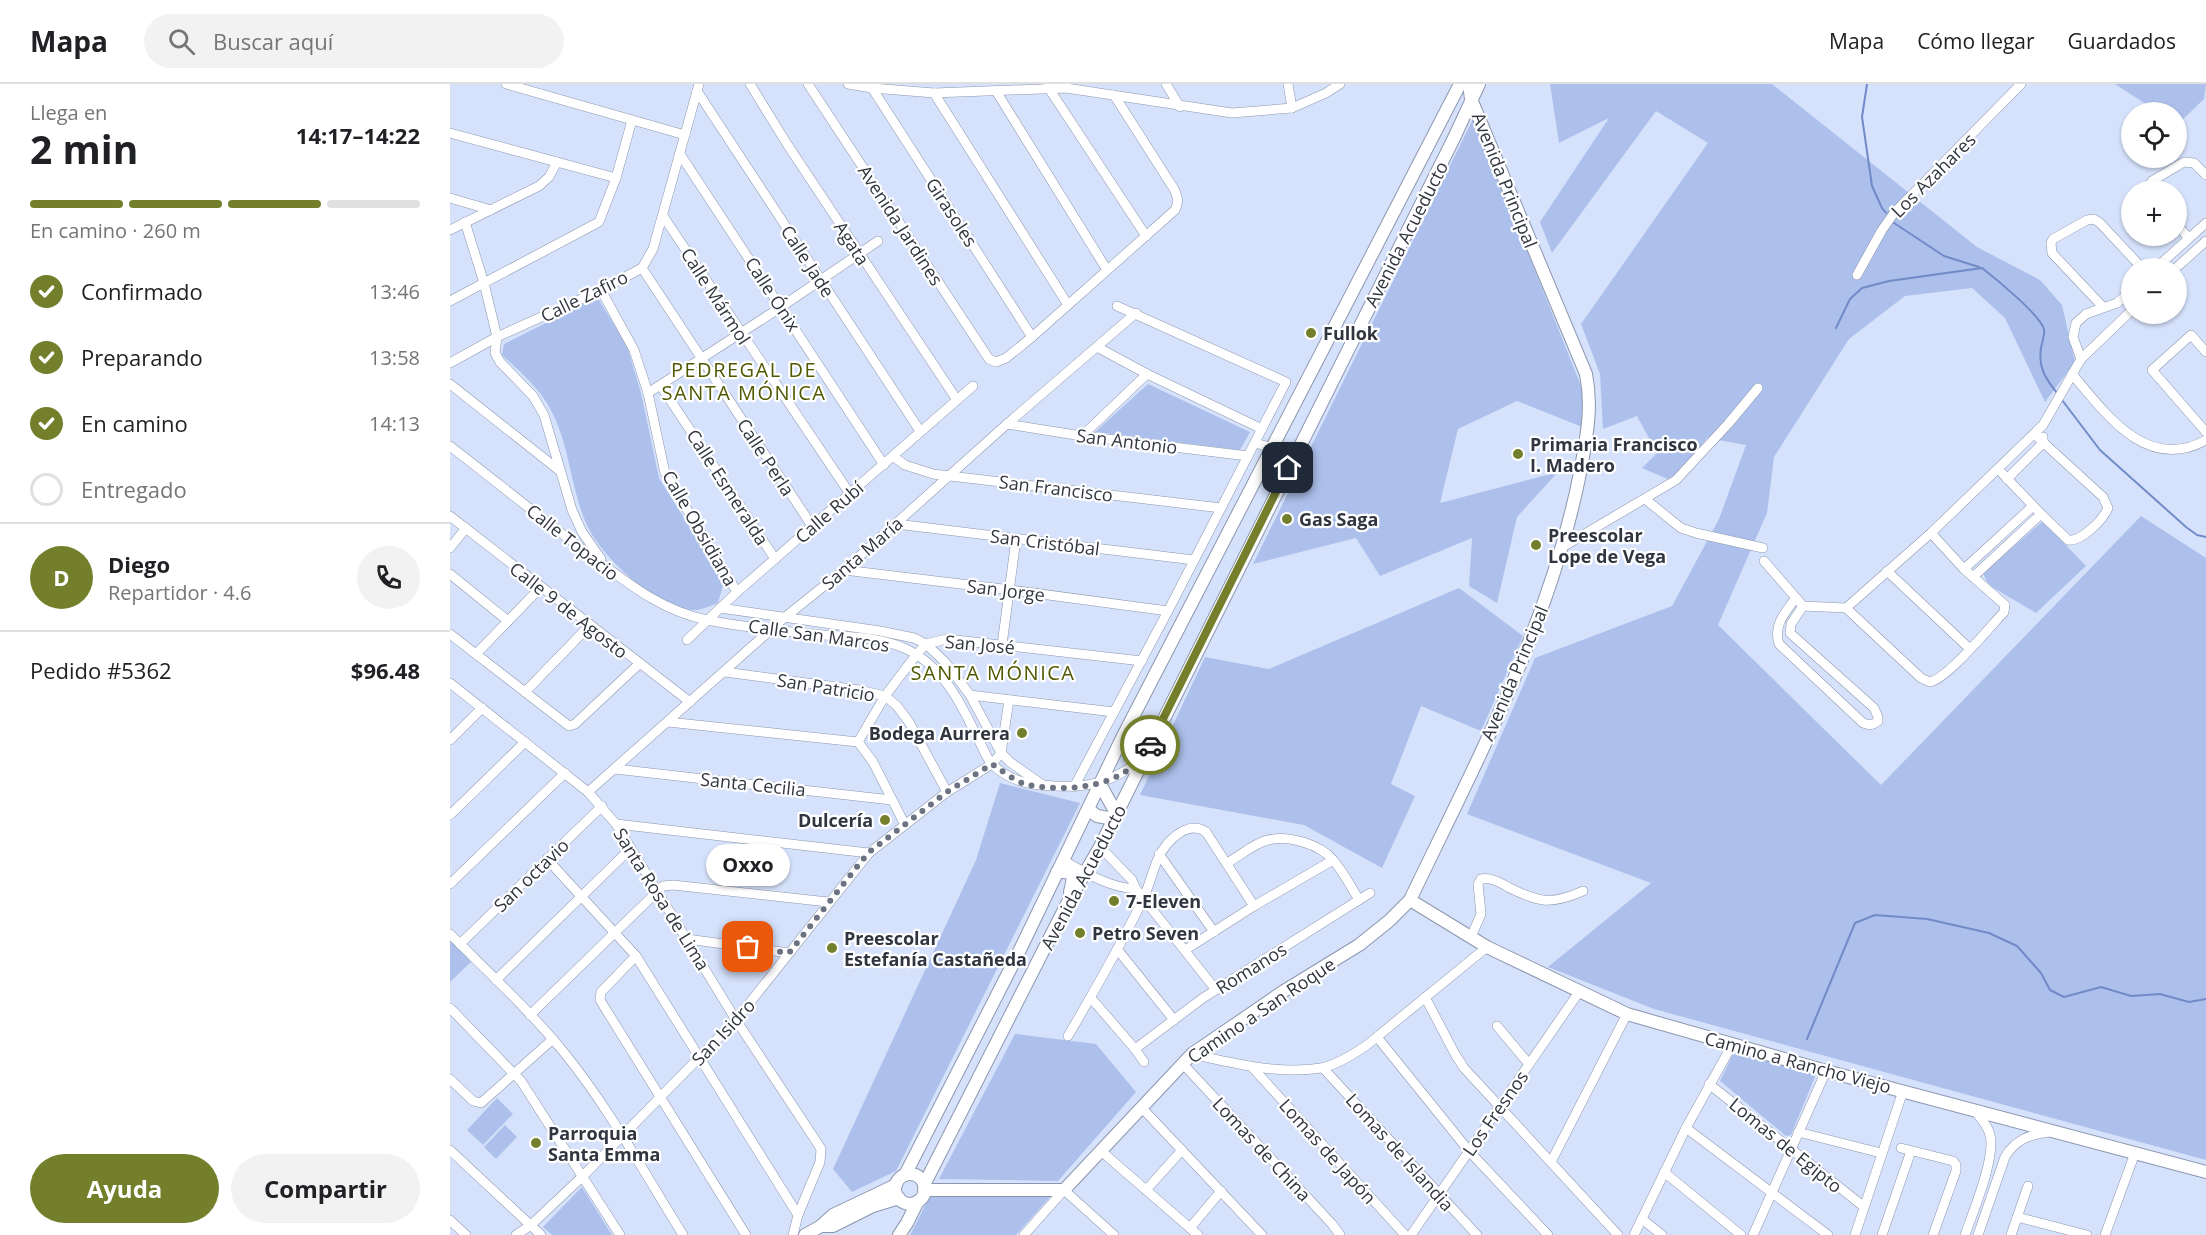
<!DOCTYPE html>
<html lang="es">
<meta charset="utf-8">
<style>
:root{--surface:#fff;--page:#f2f2f2;--text:#202124;--muted:#757577;--line:#e0e0e0;--accent:#747f2c}
body{margin:0;font-family:"Open Sans",sans-serif;background:var(--page);color:var(--text);height:100vh;display:flex;flex-direction:column;font-size:22px;white-space:nowrap}
*{box-sizing:border-box;margin:0}
p{font-size:20px;color:var(--muted)}
.icon{flex:none;width:33px;height:33px;fill:none;stroke:currentColor;stroke-width:2;stroke-linecap:round;stroke-linejoin:round}
.map{position:relative;flex:1;overflow:hidden}
.details{display:flex;flex-direction:column;background:var(--surface);width:450px}
.details>*{flex:none}
.controls{position:absolute;left:1671px;top:18px;display:grid;gap:12px}
.controls a{display:grid;place-items:center;width:66px;height:66px;border-radius:50%;background:var(--surface);box-shadow:0 2px 4px #0004;font-size:30px}
.pin{position:absolute;display:grid;place-items:center;width:51px;height:51px;color:#fff;margin:-26px;border-radius:12px;box-shadow:0 3px 9px #0006}
.courier{position:absolute;display:grid;place-items:center;width:60px;height:60px;margin:-30px;border:4px solid #747f2c;border-radius:50%;background:#fff;color:#222;box-shadow:0 2px 8px #0007}
.bubble{position:absolute;height:42px;border-radius:21px;background:var(--surface);box-shadow:0 2px 4px #0004;font-size:20px;font-weight:700;line-height:42px;text-align:center}
.overview em{font-style:normal;font-weight:700}
.overview div{display:flex;flex-direction:column-reverse}
.overview{display:flex;align-items:center;justify-content:space-between;height:102px;padding:0 30px}
h1{font-size:39px;font-weight:700;line-height:45px}
.bar{display:grid;grid-template-columns:repeat(4,1fr);gap:9px 6px;align-content:center;height:72px;padding:0 30px}
.bar i{height:8px;border-radius:4px;background:var(--line)}
.bar .on{background:var(--accent)}
.bar p{grid-column:span 4}
.line{display:flex;align-items:center;gap:15px;padding:0 30px;border-top:2px solid var(--line)}
.line div{flex:1}
.round{display:grid;place-items:center;flex:none;width:63px;height:63px;border-radius:32px;background:var(--page)}
ol{padding:0 30px;list-style:none}
li{display:flex;align-items:center;gap:18px;height:66px}
li p{margin-inline-start:auto}
li .icon{padding:6px;border-radius:50%;background:var(--accent);color:#fff;stroke-width:4}
li:last-child{color:var(--muted)}
li i{width:33px;height:33px;border:3px solid var(--line);border-radius:50%}
.cta{display:flex;gap:12px;margin-top:auto;padding:12px 30px}
.cta a{flex:1;height:69px;border-radius:36px;background:var(--accent);color:#fff;font-size:24px;font-weight:700;line-height:69px;text-align:center}
.cta a+a{background:var(--page);color:var(--text)}
header{display:flex;align-items:center;gap:36px;box-sizing:border-box;height:84px;padding:0 30px;background:var(--surface);border-bottom:2px solid var(--line)}
header strong{font-size:28px}
nav{display:flex;gap:33px;margin-inline-start:auto;font-size:21px}
.search{width:420px;height:54px;background:var(--page);display:flex;align-items:center;gap:15px;box-sizing:border-box;padding:0 21px;border-radius:33px;color:var(--muted);font-size:22px}
main{display:flex;flex:1;min-height:0}
.map>svg:first-child{display:block}
.green{fill:#adc0eb}
.lines{fill:none;stroke-linecap:round;stroke-linejoin:round}
.stream{stroke:#728bc8;stroke-width:2}
.street-casing{stroke:#8b96ae;stroke-width:10}
.secondary-casing{stroke:#8b96ae;stroke-width:14}
.street{stroke:#fff;stroke-width:9}
.secondary{stroke:#fff;stroke-width:12}
.done{stroke:#6b7281;stroke-width:6;stroke-dasharray:0 10.8}
.route{stroke:#747f2c;stroke-width:8}
.poi-dot{fill:#747f2c;stroke:#fff;stroke-width:2}
.labels{text-anchor:middle;dominant-baseline:central;stroke-width:4.5;stroke-linejoin:round;paint-order:stroke}
.street-label{font-size:18px;fill:#31353f;stroke:#fff}
.poi-label{font-size:18px;font-weight:bold;fill:#31353f;stroke:#fff;text-anchor:start}
.neighbourhood-label{font-size:20px;letter-spacing:1.5px;fill:#505902;stroke:#fff}
</style>
<header>
<strong>Mapa</strong>
<div class="search"><svg class="icon" aria-label="search" viewBox="0 0 24 24"><circle cx="10" cy="10" r="6"/><path d="M15 15l6 6"/></svg>Buscar aquí</div>
<nav><a>Mapa</a><a>Cómo llegar</a><a>Guardados</a></nav>
</header>
<main>
<section class="details">
<div class="overview"><div><h1>2 min</h1><p>Llega en</p></div><em>14:17–14:22</em></div>
<div class="bar"><i class="on"></i><i class="on"></i><i class="on"></i><i></i><p>En camino · 260 m</p></div>
<ol>
<li><svg class="icon" aria-label="check" viewBox="0 0 24 24"><path d="M5 12l5 5 9-10"/></svg>Confirmado<p>13:46</p></li>
<li><svg class="icon" aria-label="check" viewBox="0 0 24 24"><path d="M5 12l5 5 9-10"/></svg>Preparando<p>13:58</p></li>
<li><svg class="icon" aria-label="check" viewBox="0 0 24 24"><path d="M5 12l5 5 9-10"/></svg>En camino<p>14:13</p></li>
<li><i></i>Entregado</li>
</ol>
<div class="line" style="height:108px"><b class="round" style="background:var(--accent);color:#fff">D</b><div><b>Diego</b><p>Repartidor · 4.6</p></div><a class="round"><svg class="icon" aria-label="phone" viewBox="0 0 24 24"><path d="M5 4h4l2 5-3 2q2 4 5 5l2-3 5 2v4C11 20 4 13 5 4z"/></svg></a></div>
<div class="line" style="height:78px"><div>Pedido #5362</div><b>$96.48</b></div>
<div class="cta"><a>Ayuda</a><a>Compartir</a></div>
</section>
<div class="map">
<svg width="1756" height="1151" viewBox="0 0 1756 1151">
<rect width="100%" height="100%" fill="#d6e2fc"/>
<g class="green">
<polygon points="1100,0 1322,0 1527,163 1590,196 1612,221 1625,278 1595,318 1555,234 1522,204 1455,212 1399,255 1324,373 1317,429 1268,541 1431,701 1691,432 1756,474 1756,1076 1204,925 1098,883 1201,799 1017,730 1085,574 1222,522 1269,435 1296,361 1257,354 1222,397 1192,384 1207,369 1187,332 1153,345 1150,290 1131,240 1258,59 1206,27 1102,169 1090,138 1159,34 1109,59"/>
<polygon points="1665,0 1756,0 1754,15 1727,41 1726,28 1708,28"/>
<polygon points="1024,33 1133,307 1132,343 1067,317 1008,345 990,419 1108,388 1067,433 1047,519 1019,502 1022,454 930,492 906,454 803,480"/>
<path d="M 147,213 L 177,262 L 191,309 L 209,394 L 274,498 L 268,519 C 262,521 254,525 247,526 C 210,529 149,471 136,439 C 120,402 119,355 98,321 C 87,302 68,286 52,271 L 54,260 Z"/>
<polygon points="698,300 800,348 790,366 645,348"/>
<polygon points="1593,437 1636,482 1586,529 1542,503 1537,498 1533,489"/>
<polygon points="1009,504 1073,552 1031,647 971,622 941,700 965,712 932,784 854,741 690,711 755,573 819,585"/>
<polygon points="550,699 630,719 446,1087 402,1108 383,1085 526,776"/>
<polygon points="0,856 21,878 0,898"/>
<polygon points="565,950 646,960 686,1008 608,1097 489,1095"/>
<polygon points="1287,968 1363,990 1365,993 1341,1051 1336,1052 1270,997 1282,972"/>
<polygon points="47,1014 63,1030 33,1061 17,1046"/>
<polygon points="55,1041 67,1053 46,1075 34,1063"/>
<polygon points="132,1103 162,1151 102,1151 93,1143"/>
<polygon points="480,1112 600,1113 566,1151 460,1151"/>
</g>
<g class="lines">
<g class="stream">
<polyline points="1417,0 1412,33 1422,102 1432,124 1436,129"/>
<polyline points="1444,139 1494,172 1529,183"/>
<path d="M 1386,244 L 1400,215 L 1412,204 L 1439,197 L 1532,184 C 1545,194 1589,230 1594,245 C 1595,250 1592,258 1591,264 C 1588,283 1595,294 1607,309"/>
<polyline points="1612,316 1650,366 1736,443 1747,451 1756,453"/>
<polyline points="1357,955 1405,839 1425,831 1477,835 1539,849 1567,862 1591,889 1600,906 1614,913 1651,903 1681,912 1710,910 1739,918 1756,915"/>
</g>
<defs>
<g id="street">
<polyline points="56,0 235,51"/>
<polyline points="300,0 337,60 507,316"/>
<path d="M 358,0 L 539,275 L 546,278 L 556,274 L 582,253 L 725,126 C 729,118 728,113 724,105 L 664,11"/>
<polyline points="398,0 422,4 484,9 616,4 782,29 842,24 876,9 890,0"/>
<polyline points="716,0 730,23"/>
<polyline points="838,0 842,24"/>
<polyline points="598,3 696,152"/>
<polyline points="422,4 582,253"/>
<polyline points="247,7 470,347"/>
<polyline points="546,7 657,186"/>
<polyline points="484,9 618,221"/>
<polyline points="0,49 166,94"/>
<polyline points="230,70 434,381"/>
<polyline points="1697,106 1702,97 1734,78 1744,79 1756,91"/>
<polyline points="0,114 41,126"/>
<polyline points="213,132 400,410"/>
<polyline points="15,138 34,199 47,253 45,269 50,278 83,312 94,331 122,426 132,448 151,475"/>
<polyline points="1726,140 1739,154"/>
<polyline points="0,146 89,102 99,93 107,78"/>
<polyline points="192,184 362,442"/>
<polyline points="1706,184 1756,139"/>
<polyline points="1726,184 1756,157"/>
<polyline points="1407,191 1432,146 1444,129 1571,0"/>
<polyline points="151,206 184,266 198,309 215,389 287,508"/>
<polyline points="1682,206 1667,219 1636,230 1626,239 1623,253 1631,275 1682,226"/>
<polyline points="0,217 149,138 166,94 182,36"/>
<polyline points="1653,223 1602,169 1601,159 1603,155 1637,136 1644,135 1650,139 1692,184"/>
<polyline points="647,263 697,290 812,345"/>
<polyline points="1756,268 1741,251 1702,286 1756,348"/>
<polyline points="0,279 47,253 151,206 192,184 203,165 249,0"/>
<path d="M 1622,290 C 1656,330 1697,389 1756,356"/>
<polyline points="0,300 110,387"/>
<polyline points="211,302 325,475"/>
<polyline points="198,309 331,223 428,157"/>
<polyline points="557,340 632,352 798,372"/>
<polyline points="632,352 697,290"/>
<polyline points="805,359 845,370"/>
<path d="M 0,362 C 44,396 87,431 132,465 C 172,494 207,526 257,536 C 295,544 335,547 374,551 C 401,553 429,553 454,564 C 492,581 510,617 527,653 C 532,661 536,674 542,680 C 560,698 581,701 605,702 C 643,704 663,697 693,675"/>
<polyline points="444,373 455,381 483,390 771,424"/>
<path d="M 1548,385 L 1591,430 L 1618,456 C 1631,458 1653,436 1658,424 L 1653,413 L 1584,350"/>
<polyline points="1557,395 1593,359 1593,353"/>
<polyline points="1195,415 1231,444 1246,449 1313,464"/>
<polyline points="0,432 240,618"/>
<polyline points="446,440 744,476"/>
<polyline points="0,464 16,444"/>
<polyline points="1111,464 1226,396 1278,340 1308,304"/>
<polyline points="1314,477 1353,522 1396,524"/>
<polyline points="1514,485 1583,422"/>
<polyline points="394,486 561,506 718,527"/>
<polyline points="1437,487 1520,565"/>
<polyline points="0,490 58,537"/>
<polyline points="1523,493 1591,430"/>
<path d="M 1345,515 C 1335,529 1323,541 1329,560 L 1413,639 C 1419,641 1422,642 1428,637 L 1428,633 L 1424,624 L 1340,549 L 1341,540 L 1353,522"/>
<polyline points="270,524 430,547 464,554 476,560 495,578 520,611 551,669 560,678 594,702"/>
<polyline points="1396,524 1481,449 1593,341 1631,275"/>
<path d="M 1396,524 L 1471,594 L 1480,598 C 1498,594 1539,544 1554,528 L 1555,521 L 1514,485 L 1481,449"/>
<polyline points="0,550 119,642 125,640 189,580"/>
<polyline points="237,556 287,508 523,302"/>
<polyline points="552,561 566,455"/>
<polyline points="26,570 91,503"/>
<polyline points="275,588 409,606 435,612 447,622 459,638 497,708"/>
<polyline points="0,599 138,708 166,740 286,936 366,1057 371,1065 370,1078 348,1131 343,1151"/>
<polyline points="75,608 140,541"/>
<polyline points="520,611 664,628"/>
<polyline points="218,638 408,658"/>
<polyline points="0,656 32,624"/>
<polyline points="408,658 435,612 466,571 476,560 497,555 692,577"/>
<polyline points="408,658 423,678 455,741"/>
<polyline points="165,685 442,716"/>
<polyline points="624,703 718,527 836,298 667,222"/>
<polyline points="138,708 334,534 394,486 557,340 686,229"/>
<polyline points="0,731 75,658"/>
<polyline points="166,740 419,769"/>
<polyline points="650,763 682,796 686,805 766,906"/>
<polyline points="709,770 764,848"/>
<polyline points="97,775 186,872 348,1131"/>
<path d="M 613,776 C 635,789 661,804 686,805"/>
<path d="M 777,779 C 790,772 804,759 818,756 C 838,751 870,760 883,776 C 893,787 901,803 909,816"/>
<polyline points="0,800 115,689"/>
<path d="M 0,850 C 38,888 78,925 112,966 C 158,1022 195,1090 233,1151"/>
<path d="M 1021,853 L 1031,830 L 1028,800 L 1031,795 C 1040,793 1049,798 1058,803 C 1089,819 1101,821 1133,807"/>
<polyline points="237,855 339,869"/>
<polyline points="10,860 152,722"/>
<polyline points="667,865 724,936"/>
<polyline points="735,866 804,822 883,776"/>
<polyline points="186,872 151,908 150,916 296,1151"/>
<polyline points="46,896 181,764"/>
<polyline points="975,913 1005,970 1014,984 1168,1151"/>
<polyline points="641,914 685,965 694,978"/>
<polyline points="0,924 71,997 170,1151"/>
<polyline points="80,931 213,802 223,801 378,818"/>
<polyline points="1047,942 1079,980"/>
<path d="M 618,952 C 644,907 671,862 693,815 C 702,796 704,776 717,760 C 727,749 742,738 756,748 L 804,822"/>
<polyline points="927,953 1019,1067 1098,1151"/>
<polyline points="685,965 753,914 920,809"/>
<path d="M 742,970 C 783,979 828,991 871,984 C 887,981 904,970 917,961 L 1037,863"/>
<polyline points="732,979 882,1140 890,1151"/>
<polyline points="801,982 955,1151"/>
<polyline points="873,984 1027,1151"/>
<polyline points="0,995 23,1017 31,1019 103,955"/>
<polyline points="1259,1000 1413,1122"/>
<polyline points="691,1023 812,1151"/>
<polyline points="1236,1044 1378,1151"/>
<polyline points="1348,1048 1431,1069"/>
<polyline points="1451,1064 1503,1077 1506,1081 1506,1087 1483,1151"/>
<polyline points="0,1066 91,1151"/>
<polyline points="651,1067 748,1151"/>
<polyline points="1101,1078 1177,930"/>
<polyline points="1214,1088 1291,1151"/>
<polyline points="696,1106 732,1066"/>
<polyline points="1567,1133 1637,1151"/>
<polyline points="1192,1135 1212,1151"/>
<polyline points="0,1136 16,1151"/>
<polyline points="740,1144 771,1107"/>
<polyline points="66,1151 81,1141 133,1092 286,936 419,769 497,708 542,680 551,669 559,616"/>
<polyline points="574,1151 614,1106 664,1151"/>
<polyline points="961,1151 1129,908"/>
<polyline points="1184,1151 1236,1044 1282,961"/>
<polyline points="1303,1151 1376,987"/>
<polyline points="1405,1151 1453,1007"/>
<polyline points="1432,1151 1461,1067"/>
<path d="M 1515,1151 C 1523,1128 1546,1073 1540,1051 C 1538,1042 1531,1034 1525,1027"/>
<path d="M 1528,1151 L 1555,1073 C 1565,1056 1580,1050 1599,1048"/>
<polyline points="1561,1151 1578,1102"/>
<polyline points="1655,1151 1685,1069"/>
</g>
<g id="secondary">
<polyline points="650,700 666,729"/>
<polyline points="638,725 647,732 664,735"/>
<path d="M 607,788 C 625,787 624,792 620,808"/>
<polyline points="960,816 1037,863 1177,930 1376,987 1756,1088"/>
<circle cx="460" cy="1105" r="15"/>
<polyline points="455,1091 567,872 672,654 1010,0"/>
<polyline points="474,1101 618,818 650,763 1004,54 1029,0"/>
<path d="M 474,1106 L 614,1106 L 742,970 L 834,907 L 909,861 L 939,837 L 960,816 C 1026,678 1100,541 1130,389 C 1136,355 1143,325 1136,290 L 1021,15 L 1019,0"/>
<polyline points="371,1142 383,1142 423,1122 449,1114"/>
<polyline points="355,1151 371,1142 383,1131 446,1101"/>
<polyline points="449,1151 457,1139 468,1117"/>
</g>
</defs>
<use href="#street" class="street-casing"/>
<use href="#secondary" class="secondary-casing"/>
<use href="#street" class="street"/>
<use href="#secondary" class="secondary"/>
</g>
<g class="lines">
<path class="done" d="M 298,863 L 339,869 L 418,769 L 497,708 L 542,680 C 553,687 565,698 578,701 C 620,709 679,703 700,661"/>
<polyline class="route" points="700,661 838,384"/>
</g>
<g class="poi-dot">
<circle cx="861" cy="249" r="6"/>
<circle cx="1068" cy="370" r="6"/>
<circle cx="837" cy="435" r="6"/>
<circle cx="1086" cy="461" r="6"/>
<circle cx="572" cy="649" r="6"/>
<circle cx="435" cy="736" r="6"/>
<circle cx="664" cy="817" r="6"/>
<circle cx="630" cy="849" r="6"/>
<circle cx="382" cy="864" r="6"/>
<circle cx="86" cy="1059" r="6"/>
</g>
<g class="labels">
<g class="street-label">
<text transform="translate(1483 91) rotate(-45)">Los Azahares</text>
<text transform="translate(1055 96) rotate(68)">Avenida Principal</text>
<text transform="translate(502 128) rotate(57)">Girasoles</text>
<text transform="translate(451 141) rotate(57)">Avenida Jardines</text>
<text transform="translate(956 150) rotate(-63)">Avenida Acueducto</text>
<text transform="translate(402 159) rotate(57)">Agata</text>
<text transform="translate(358 177) rotate(57)">Calle Jade</text>
<text transform="translate(323 210) rotate(57)">Calle Ónix</text>
<text transform="translate(134 212) rotate(-26)">Calle Zafiro</text>
<text transform="translate(266 212) rotate(57)">Calle Mármol</text>
<text transform="translate(677 357) rotate(7)">San Antonio</text>
<text transform="translate(316 373) rotate(57)">Calle Perla</text>
<text transform="translate(278 403) rotate(57)">Calle Esmeralda</text>
<text transform="translate(606 404) rotate(7)">San Francisco</text>
<text transform="translate(379 428) rotate(-41)">Calle Rubí</text>
<text transform="translate(250 444) rotate(60)">Calle Obsidiana</text>
<text transform="translate(123 458) rotate(38)">Calle Topacio</text>
<text transform="translate(595 458) rotate(7)">San Cristóbal</text>
<text transform="translate(412 469) rotate(-41)">Santa María</text>
<text transform="translate(556 506) rotate(7)">San Jorge</text>
<text transform="translate(119 526) rotate(38)">Calle 9 de Agosto</text>
<text transform="translate(369 551) rotate(8)">Calle San Marcos</text>
<text transform="translate(530 560) rotate(5)">San José</text>
<text transform="translate(1064 589) rotate(-67)">Avenida Principal</text>
<text transform="translate(376 603) rotate(9)">San Patricio</text>
<text transform="translate(303 700) rotate(6)">Santa Cecilia</text>
<text transform="translate(81 791) rotate(-44)">San octavio</text>
<text transform="translate(633 793) rotate(-62)">Avenida Acueducto</text>
<text transform="translate(212 815) rotate(58)">Santa Rosa de Lima</text>
<text transform="translate(801 884) rotate(-32)">Romanos</text>
<text transform="translate(811 926) rotate(-34)">Camino a San Roque</text>
<text transform="translate(273 948) rotate(-47)">San Isidro</text>
<text transform="translate(1348 978) rotate(15)">Camino a Rancho Viejo</text>
<text transform="translate(1045 1029) rotate(-55)">Los Fresnos</text>
<text transform="translate(1336 1061) rotate(39)">Lomas de Egipto</text>
<text transform="translate(812 1065) rotate(47)">Lomas de China</text>
<text transform="translate(878 1067) rotate(48)">Lomas de Japón</text>
<text transform="translate(950 1068) rotate(48)">Lomas de Islandia</text>
</g>
<g class="poi-label">
<text x="873" y="249">Fullok</text>
<text x="1080" y="360">Primaria Francisco<tspan x="1080" dy="21">I. Madero</tspan></text>
<text x="849" y="435">Gas Saga</text>
<text x="1098" y="451">Preescolar<tspan x="1098" dy="21">Lope de Vega</tspan></text>
<text x="560" y="649" text-anchor="end">Bodega Aurrera</text>
<text x="423" y="736" text-anchor="end">Dulcería</text>
<text x="676" y="817">7-Eleven</text>
<text x="642" y="849">Petro Seven</text>
<text x="394" y="854">Preescolar<tspan x="394" dy="21">Estefanía Castañeda</tspan></text>
<text x="98" y="1049">Parroquia<tspan x="98" dy="21">Santa Emma</tspan></text>
</g>
<g class="neighbourhood-label">
<text x="294" y="285">PEDREGAL DE<tspan x="294" dy="23">SANTA MÓNICA</tspan></text>
<text x="543" y="588">SANTA MÓNICA</text>
</g>
</g>
</svg>
<div class="controls">
<a><svg class="icon" aria-label="locate" viewBox="0 0 24 24"><circle cx="12" cy="12" r="6"/><path d="M12 2v4M12 18v4M2 12h4M18 12h4"/></svg></a>
<a>+</a>
<a>−</a>
</div>
<div class="pin" style="left:298px;top:863px;background:#ea580c"><svg class="icon" aria-label="bag" viewBox="0 0 24 24"><path d="M5 8h14l-1 12H6zM9 8a3 3 0 0 1 6 0"/></svg></div>
<div class="pin" style="left:838px;top:384px;background:#1f2937"><svg class="icon" aria-label="home" viewBox="0 0 24 24"><path d="M3 11l9-7 9 7M6 9v11h12V9"/></svg></div>
<div class="courier" style="left:700px;top:661px"><svg class="icon" aria-label="car" viewBox="0 0 24 24"><path d="M5 17H2v-5l4-1 3-4h7l3 4 3 1v5h-3M9 17h6M6 11h13"/><circle cx="7" cy="17" r="2"/><circle cx="17" cy="17" r="2"/></svg></div>
<div class="bubble" style="left:256px;top:760px;width:84px">Oxxo</div>
</div>
</main>
